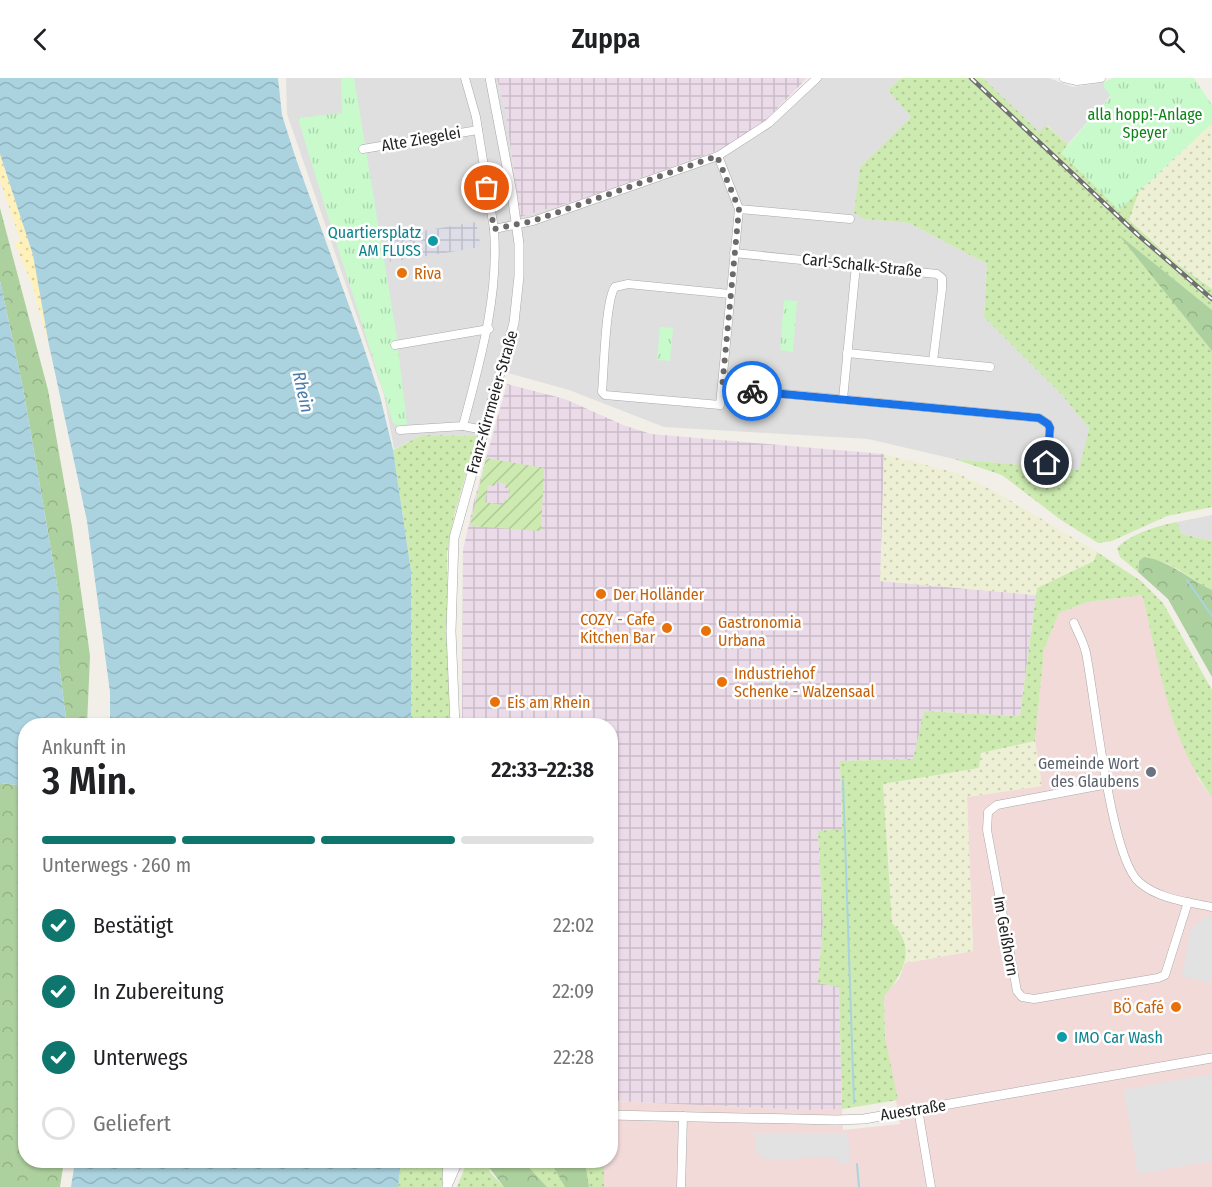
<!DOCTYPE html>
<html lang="de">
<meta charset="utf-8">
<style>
:root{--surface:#fff;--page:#f2f2f2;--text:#202124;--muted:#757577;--line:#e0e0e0;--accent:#0f766e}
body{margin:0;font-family:"Fira Sans Condensed",sans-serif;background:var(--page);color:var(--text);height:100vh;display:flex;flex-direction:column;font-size:22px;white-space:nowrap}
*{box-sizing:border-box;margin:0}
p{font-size:20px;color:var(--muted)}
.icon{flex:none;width:33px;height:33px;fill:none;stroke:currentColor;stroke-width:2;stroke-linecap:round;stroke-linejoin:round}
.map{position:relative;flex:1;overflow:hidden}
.details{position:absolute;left:18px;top:640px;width:600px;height:450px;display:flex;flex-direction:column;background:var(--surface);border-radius:24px;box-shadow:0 2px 4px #0004}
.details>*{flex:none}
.pin{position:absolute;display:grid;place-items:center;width:51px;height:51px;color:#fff;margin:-26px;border:3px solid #fff;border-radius:50%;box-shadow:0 2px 6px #0007}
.courier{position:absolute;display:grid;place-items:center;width:60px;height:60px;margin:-30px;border:4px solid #1a73e8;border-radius:50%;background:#fff;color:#222;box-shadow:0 2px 8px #0007}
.summary em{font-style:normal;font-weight:600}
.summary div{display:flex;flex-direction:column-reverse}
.summary{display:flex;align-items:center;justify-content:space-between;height:102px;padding:0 24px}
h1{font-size:39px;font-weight:600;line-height:45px}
.bar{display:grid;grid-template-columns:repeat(4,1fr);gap:9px 6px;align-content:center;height:72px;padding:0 24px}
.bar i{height:8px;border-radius:4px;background:var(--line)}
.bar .current{background:var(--accent)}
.bar p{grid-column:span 4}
ol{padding:0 24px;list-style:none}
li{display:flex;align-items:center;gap:18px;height:66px}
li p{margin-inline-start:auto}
li .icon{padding:6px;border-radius:50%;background:var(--accent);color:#fff;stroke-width:4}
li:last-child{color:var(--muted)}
li i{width:33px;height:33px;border:3px solid var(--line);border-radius:50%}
header{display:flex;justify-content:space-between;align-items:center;height:78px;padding:0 24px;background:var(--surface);font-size:27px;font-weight:600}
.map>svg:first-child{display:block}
.residential{fill:#e0dfdf}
.commercial{fill:#f2dad9}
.industrial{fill:url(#industrial-grid)}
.farmland{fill:url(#farmland-dots)}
.grass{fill:url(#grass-dots)}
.forest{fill:url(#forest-crowns)}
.sand{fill:url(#sand-dots)}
.park{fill:url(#park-tufts)}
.garden{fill:url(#garden-furrows);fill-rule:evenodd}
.parking{fill:#e2e2e2}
.plaza{fill:url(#plaza-grid)}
.water{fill:url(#water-waves)}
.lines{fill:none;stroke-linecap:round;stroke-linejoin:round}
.stream{stroke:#aad3df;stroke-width:2}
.minor-casing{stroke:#a9a9a9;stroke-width:9}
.tertiary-casing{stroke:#a9a9a9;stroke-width:10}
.minor{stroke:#fff;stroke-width:8}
.tertiary{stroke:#fff;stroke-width:9}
.rail-casing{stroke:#707070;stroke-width:4.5}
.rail{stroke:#fff;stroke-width:2;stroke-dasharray:7;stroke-linecap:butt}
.done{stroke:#6b6a68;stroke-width:6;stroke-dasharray:0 10.8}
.route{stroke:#1a73e8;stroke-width:8}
.culture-dot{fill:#0f9aa8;stroke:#fff;stroke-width:2}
.food-dot{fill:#e8710a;stroke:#fff;stroke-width:2}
.worship-dot{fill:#6b7280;stroke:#fff;stroke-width:2}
.labels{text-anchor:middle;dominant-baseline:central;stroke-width:5;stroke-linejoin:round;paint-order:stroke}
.park-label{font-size:16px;fill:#0c8416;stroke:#fff}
.street-label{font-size:16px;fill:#222;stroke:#fff}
.culture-label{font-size:16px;fill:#0d838f;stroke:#fff;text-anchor:end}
.food-label{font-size:16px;fill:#c56008;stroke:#fff;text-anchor:start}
.worship-label{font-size:16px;fill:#5b616d;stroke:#fff;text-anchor:end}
.water-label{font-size:18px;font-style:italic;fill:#4a7aab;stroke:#fff}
</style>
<header><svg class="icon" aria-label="back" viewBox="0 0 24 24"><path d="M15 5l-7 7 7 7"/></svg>Zuppa<svg class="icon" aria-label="search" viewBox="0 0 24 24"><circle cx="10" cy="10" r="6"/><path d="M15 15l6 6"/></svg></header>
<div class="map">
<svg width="1212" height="1109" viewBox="0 0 1212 1109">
<defs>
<pattern id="industrial-grid" width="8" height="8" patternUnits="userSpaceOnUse" patternTransform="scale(1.5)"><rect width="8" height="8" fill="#ebdbe8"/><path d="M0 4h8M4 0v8" fill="none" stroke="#c9bcc7"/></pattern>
<pattern id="farmland-dots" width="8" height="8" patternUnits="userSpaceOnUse" patternTransform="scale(1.5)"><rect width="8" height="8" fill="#eef0d5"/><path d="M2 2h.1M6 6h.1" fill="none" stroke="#ccceb7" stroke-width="1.8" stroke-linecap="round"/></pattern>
<pattern id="grass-dots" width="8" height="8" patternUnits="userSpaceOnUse" patternTransform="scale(1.5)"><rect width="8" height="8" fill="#cdebb0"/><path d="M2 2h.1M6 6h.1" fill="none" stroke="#b0c997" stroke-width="1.8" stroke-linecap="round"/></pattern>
<pattern id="forest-crowns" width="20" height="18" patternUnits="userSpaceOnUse" patternTransform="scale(1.5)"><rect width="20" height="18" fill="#add19e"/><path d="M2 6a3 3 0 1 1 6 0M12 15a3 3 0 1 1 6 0" fill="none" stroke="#95b388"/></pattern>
<pattern id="sand-dots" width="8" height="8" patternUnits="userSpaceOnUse" patternTransform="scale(1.5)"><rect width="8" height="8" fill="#fff1ba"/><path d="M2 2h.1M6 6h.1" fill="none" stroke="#dacea0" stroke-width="1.8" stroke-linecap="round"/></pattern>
<pattern id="park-tufts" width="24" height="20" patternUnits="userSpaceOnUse" patternTransform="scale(1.5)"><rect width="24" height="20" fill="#c8facc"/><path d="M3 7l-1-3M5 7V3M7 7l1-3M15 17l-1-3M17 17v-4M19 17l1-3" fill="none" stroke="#acd6af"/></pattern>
<pattern id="garden-furrows" width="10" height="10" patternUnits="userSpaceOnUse" patternTransform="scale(1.5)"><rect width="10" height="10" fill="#cdebb0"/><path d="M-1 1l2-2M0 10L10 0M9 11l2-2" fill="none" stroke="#b0c997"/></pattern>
<pattern id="plaza-grid" width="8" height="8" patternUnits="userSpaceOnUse" patternTransform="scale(1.5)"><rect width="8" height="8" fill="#dddde8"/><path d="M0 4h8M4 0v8" fill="none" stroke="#bdbdc7"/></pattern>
<pattern id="water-waves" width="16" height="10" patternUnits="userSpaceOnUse" patternTransform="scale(1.5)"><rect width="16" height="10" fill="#aad3df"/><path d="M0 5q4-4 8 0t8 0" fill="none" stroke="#92b5bf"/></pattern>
</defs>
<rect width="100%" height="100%" fill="#f2efe9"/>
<g class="residential">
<polygon points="286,0 497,0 506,36 520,139 588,119 722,71 764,44 816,0 901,0 888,12 911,39 860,89 865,141 909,145 987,186 984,239 1063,318 1089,350 1080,393 954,381 868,361 664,349 569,312 504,294 486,325 477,358 422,357 394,371 384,317 287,36"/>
<polygon points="983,0 1049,0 1073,9 1104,4 1104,9 1111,17 1068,66 1047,47 1039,55"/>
<polygon points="1212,437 1212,463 1182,456 1177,444"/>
</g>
<polygon class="commercial" points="1142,517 1169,626 1199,702 1212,719 1212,1109 604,1109 604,1083 610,1083 611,1023 808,1032 842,1031 843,1052 900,1046 885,959 884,917 899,901 905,885 973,873 967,719 1042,708 1035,663 1044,572 1059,535 1088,524"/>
<g class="industrial">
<polygon points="497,0 807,0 764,44 722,71 588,119 520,139 506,36"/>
<polygon points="507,306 565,321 623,347 651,356 884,376 881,503 1036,517 1020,638 925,633 913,681 840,683 842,752 818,753 823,844 818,905 839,908 842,1031 808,1032 611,1023 610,648 462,648 463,472 475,419"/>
</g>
<g class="farmland">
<polygon points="1210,46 1212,49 1212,211 1176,185 1129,142 1139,113"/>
<polygon points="884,376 957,395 996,414 1097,474 1094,483 1037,510 1036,517 880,503"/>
<polygon points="1035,663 1042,708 967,719 973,873 905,885 904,866 892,845 883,706 979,690 981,675"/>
</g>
<g class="grass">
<polygon points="901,0 983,0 1039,54 1046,47 1068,66 1061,76 1164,88 1139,113 1129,142 1176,185 1212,211 1212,232 1122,160 1212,273 1212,429 1167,438 1112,463 1098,465 1061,442 1002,397 954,381 1079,392 1089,350 1063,318 984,239 987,186 909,145 865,141 854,135 860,89 911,39 888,12"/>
<polygon points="422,357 477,358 454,438 447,475 450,648 411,648 411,493 393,372"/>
<path d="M 1177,444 L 1182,456 L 1212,463 L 1212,512 C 1189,501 1166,476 1139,483 L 1138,494 L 1120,479 L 1117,470 C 1132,455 1157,448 1177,444 Z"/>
<path d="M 1097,474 L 1141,503 L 1163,525 L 1212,612 L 1212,719 C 1168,661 1160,586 1142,517 L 1088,524 L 1059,535 L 1044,572 L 1035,663 L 981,675 L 979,690 L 883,706 L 892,845 C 917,870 904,895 884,918 L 885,959 L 898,1022 L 842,1031 L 839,909 L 818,905 L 823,844 L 818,753 L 842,751 L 840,683 L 913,681 L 924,633 L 1020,638 L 1037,510 L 1094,483 Z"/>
<polygon points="401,1083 445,1083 443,1109 398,1109"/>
<polygon points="479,1083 492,1083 489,1093 504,1109 457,1109 465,1089"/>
<polygon points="523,1083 550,1083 565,1109 547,1109"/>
<polygon points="585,1083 604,1083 604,1109 589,1109"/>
</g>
<g class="forest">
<polygon points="0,130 48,312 72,449 90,578 87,648 67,648 59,586 59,518 23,310 0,203"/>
<polygon points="1119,157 1212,232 1212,273 1200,258"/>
<path d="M 1144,479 C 1170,483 1189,501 1212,512 L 1212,599 L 1168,521 L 1138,494 L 1139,483 Z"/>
<polygon points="0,705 25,708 26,1083 64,1083 60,1109 0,1109"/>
<polygon points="492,1083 523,1083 547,1109 504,1109 488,1088"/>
<polygon points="550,1083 585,1083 589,1109 565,1109"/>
</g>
<polygon class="sand" points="0,76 33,177 49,267 32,206 14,163 21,164 0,102"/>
<g class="park">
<path d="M 341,0 L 354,0 L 396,254 L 407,345 L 404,350 L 393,345 C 362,243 328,142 298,40 L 342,35 Z"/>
<polygon points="1113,0 1194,0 1212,27 1212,49 1210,47 1119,132 1061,75 1111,18 1104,9 1104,4"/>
<polygon points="784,222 797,223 793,274 780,272"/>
<polygon points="660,249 673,250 670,283 657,282"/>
</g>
<path class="garden" d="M 486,380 L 544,390 L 541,453 L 470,448 ZM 496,404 L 506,406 L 505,410 L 510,411 L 508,422 L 504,421 L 503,427 L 485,424 L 488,407 L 495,408 Z"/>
<g class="parking">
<polygon points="1207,838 1212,838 1212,905 1182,898 1191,850"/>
<polygon points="1212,996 1212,1083 1138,1096 1124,1012"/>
<polygon points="754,1055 848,1055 850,1085 837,1086 836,1079 767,1082 757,1076"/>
</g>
<polygon class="plaza" points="476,144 481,169 390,184 386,159"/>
<g class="water">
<polygon points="0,0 278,0 282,37 295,78 360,258 380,318 393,372 411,493 411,648 110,648 110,614 87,443 49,267 33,177 0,76"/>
<polygon points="0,203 23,310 59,518 59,586 67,648 26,648 25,708 0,705"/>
<polygon points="75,1083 401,1083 398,1109 71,1109"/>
</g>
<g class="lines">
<g class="stream">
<polyline points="1187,502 1212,538"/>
<polyline points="843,702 854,1025"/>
<polyline points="857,1086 859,1109"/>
</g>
<defs>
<g id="minor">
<polyline points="465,0 476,39 494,151"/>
<polyline points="1064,0 1077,3 1101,0"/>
<polyline points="363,71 478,52"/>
<path d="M 718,78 L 739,131 L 720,327 L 605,317 L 602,314 C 604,294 605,222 615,209 L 628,206 L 730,216"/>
<polyline points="739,131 850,141"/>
<polyline points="734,175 937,196 942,200 942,211 933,283"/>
<polyline points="395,267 489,251"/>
<polyline points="847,275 990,289"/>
<polyline points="722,310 1039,340 1048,346 1050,350 1047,385"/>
<polyline points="843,321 856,187"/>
<polyline points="463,348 484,352"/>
<path d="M 400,352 L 463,348 C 480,283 499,219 494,151 L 533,143 L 718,78 L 769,45 L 817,0"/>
<path d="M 1074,545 C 1078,555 1084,565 1086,575 C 1095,619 1110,779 1139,804 C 1158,821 1188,824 1212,829"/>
<polyline points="1108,706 997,727 988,734 987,752 1017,913 1022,919 1034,921 1158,900 1165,897 1188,824"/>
<polyline points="918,1031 931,1109"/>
<polyline points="681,1109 683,1038"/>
</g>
<g id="tertiary">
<polyline points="455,648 451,553 454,460 514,245 519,198 519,166 512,115 490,0"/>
<polyline points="610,1037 836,1042 864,1041 1212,980"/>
<polyline points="447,1102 448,1083"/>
<polyline points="447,1108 458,1083"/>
</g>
</defs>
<use href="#minor" class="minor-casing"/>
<use href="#tertiary" class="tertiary-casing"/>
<use href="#minor" class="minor"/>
<use href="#tertiary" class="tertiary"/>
<defs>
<polyline id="rail" points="971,0 1138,157 1212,221"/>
</defs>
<use href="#rail" class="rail-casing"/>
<use href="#rail" class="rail"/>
</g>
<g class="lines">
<polyline class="done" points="487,110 494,151 533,143 717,78 739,131 722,310 752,313"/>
<polyline class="route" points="752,313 1039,340 1048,346 1050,350 1047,385"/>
</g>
<g class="culture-dot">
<circle cx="433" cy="163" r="6"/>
<circle cx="1062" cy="959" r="6"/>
</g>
<g class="food-dot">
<circle cx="402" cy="195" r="6"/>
<circle cx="601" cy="516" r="6"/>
<circle cx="667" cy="550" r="6"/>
<circle cx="706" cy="553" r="6"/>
<circle cx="722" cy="604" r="6"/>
<circle cx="495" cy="624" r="6"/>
<circle cx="1176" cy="929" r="6"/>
</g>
<circle class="worship-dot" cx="1151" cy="694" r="6"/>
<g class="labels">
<g class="park-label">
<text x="1145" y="36">alla hopp!-Anlage<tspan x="1145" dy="18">Speyer</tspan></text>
</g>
<g class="street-label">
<text transform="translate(421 61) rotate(-10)">Alte Ziegelei</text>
<text transform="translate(862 187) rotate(6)">Carl-Schalk-Straße</text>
<text transform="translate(492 324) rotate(-74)">Franz-Kirrmeier-Straße</text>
<text transform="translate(1006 858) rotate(80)">Im Geißhorn</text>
<text transform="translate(913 1032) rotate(-9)">Auestraße</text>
</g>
<g class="culture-label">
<text x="421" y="154">Quartiersplatz<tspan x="421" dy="18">AM FLUSS</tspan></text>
<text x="1074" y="959" text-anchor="start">IMO Car Wash</text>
</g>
<g class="food-label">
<text x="414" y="195">Riva</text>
<text x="613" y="516">Der Holländer</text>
<text x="655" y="541" text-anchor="end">COZY - Cafe<tspan x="655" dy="18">Kitchen Bar</tspan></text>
<text x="718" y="544">Gastronomia<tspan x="718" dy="18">Urbana</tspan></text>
<text x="734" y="595">Industriehof<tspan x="734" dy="18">Schenke - Walzensaal</tspan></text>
<text x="507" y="624">Eis am Rhein</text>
<text x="1164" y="929" text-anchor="end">BÖ Café</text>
</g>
<g class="worship-label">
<text x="1139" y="685">Gemeinde Wort<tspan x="1139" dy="18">des Glaubens</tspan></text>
</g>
<g class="water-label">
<text transform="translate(303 314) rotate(77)">Rhein</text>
</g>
</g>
</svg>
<div class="pin" style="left:487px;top:110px;background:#ea580c"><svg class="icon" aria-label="bag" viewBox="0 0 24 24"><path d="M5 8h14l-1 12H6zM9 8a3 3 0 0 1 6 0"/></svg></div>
<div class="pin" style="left:1047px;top:385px;background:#1f2937"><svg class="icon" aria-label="home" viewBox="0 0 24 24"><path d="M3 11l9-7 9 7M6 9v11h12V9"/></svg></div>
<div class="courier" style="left:752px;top:313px"><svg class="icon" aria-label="bike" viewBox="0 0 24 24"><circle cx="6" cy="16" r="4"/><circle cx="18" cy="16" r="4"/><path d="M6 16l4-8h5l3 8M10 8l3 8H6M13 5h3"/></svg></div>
<section class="details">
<div class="summary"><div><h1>3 Min.</h1><p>Ankunft in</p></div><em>22:33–22:38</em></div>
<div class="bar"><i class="current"></i><i class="current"></i><i class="current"></i><i></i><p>Unterwegs · 260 m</p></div>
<ol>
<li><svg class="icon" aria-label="check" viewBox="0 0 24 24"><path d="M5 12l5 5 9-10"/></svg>Bestätigt<p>22:02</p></li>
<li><svg class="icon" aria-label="check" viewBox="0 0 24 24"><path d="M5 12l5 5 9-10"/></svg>In Zubereitung<p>22:09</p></li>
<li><svg class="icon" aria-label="check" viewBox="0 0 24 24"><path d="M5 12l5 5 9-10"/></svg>Unterwegs<p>22:28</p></li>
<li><i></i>Geliefert</li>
</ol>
</section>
</div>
